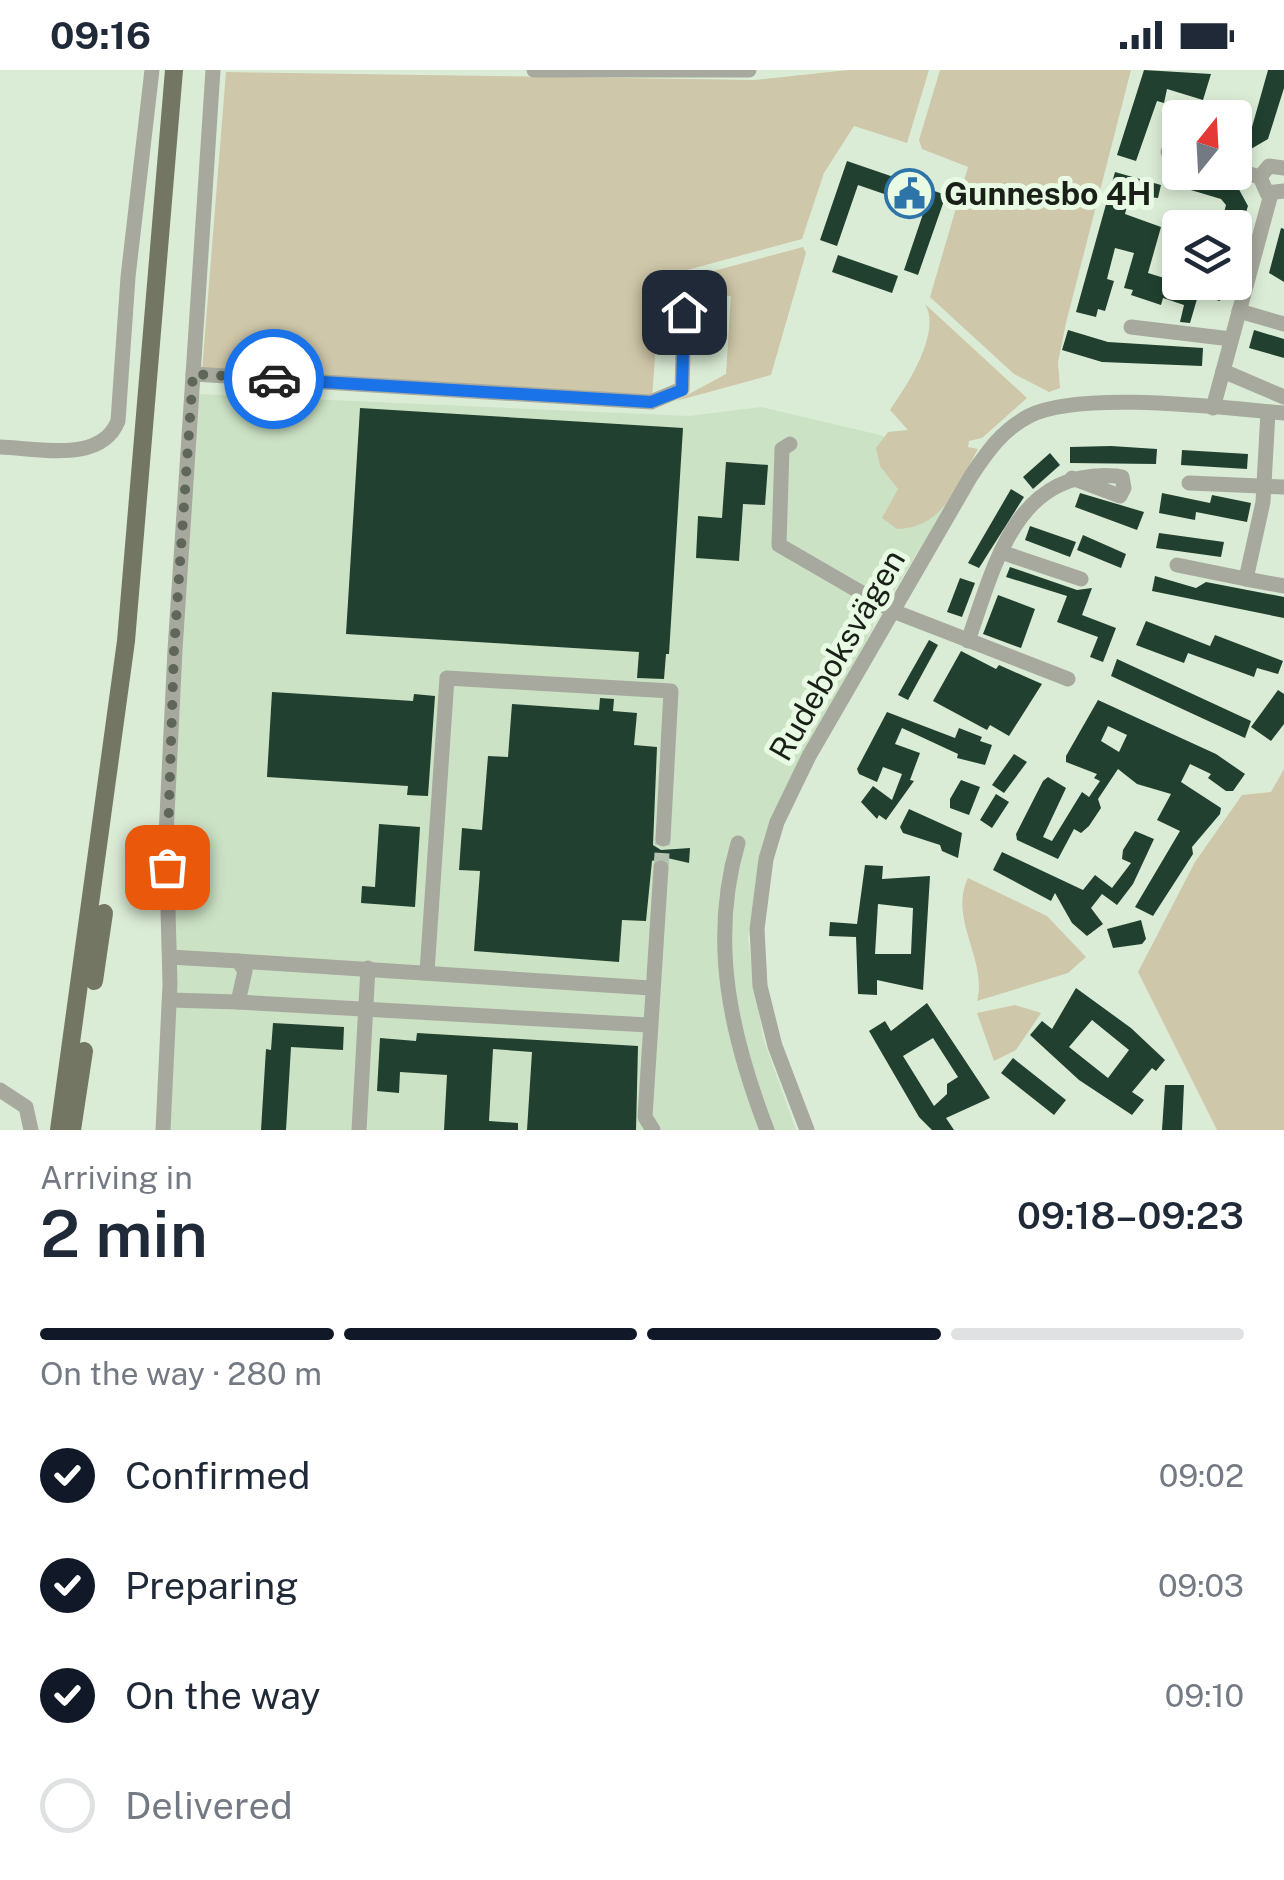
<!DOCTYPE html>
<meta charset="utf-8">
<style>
:root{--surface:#fff;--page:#f2f2f3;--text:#1f2937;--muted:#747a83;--line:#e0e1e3;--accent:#111827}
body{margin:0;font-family:"Public Sans",sans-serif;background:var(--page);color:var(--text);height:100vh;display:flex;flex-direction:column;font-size:38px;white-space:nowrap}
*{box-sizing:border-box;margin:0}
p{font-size:32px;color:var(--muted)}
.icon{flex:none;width:55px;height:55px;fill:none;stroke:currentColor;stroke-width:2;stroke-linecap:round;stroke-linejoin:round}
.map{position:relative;height:1060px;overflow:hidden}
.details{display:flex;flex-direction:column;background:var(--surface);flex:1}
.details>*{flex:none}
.needle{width:65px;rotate:18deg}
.fabs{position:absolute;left:1162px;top:30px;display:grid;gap:20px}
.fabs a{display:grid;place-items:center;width:90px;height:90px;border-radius:10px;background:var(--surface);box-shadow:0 5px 15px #0003;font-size:50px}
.pin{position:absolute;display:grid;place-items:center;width:85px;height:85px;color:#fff;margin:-42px;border-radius:20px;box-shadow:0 5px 15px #0006}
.courier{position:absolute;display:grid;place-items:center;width:100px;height:100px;margin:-50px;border:8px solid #1a73e8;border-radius:50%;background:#fff;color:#222;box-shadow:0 2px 12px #0007}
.head em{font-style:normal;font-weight:600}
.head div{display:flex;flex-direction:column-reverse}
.head{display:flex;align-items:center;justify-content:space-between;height:170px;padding:0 40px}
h1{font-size:65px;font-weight:600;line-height:75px}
.bar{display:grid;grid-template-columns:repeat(4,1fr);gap:15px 10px;align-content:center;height:120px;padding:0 40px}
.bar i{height:12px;border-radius:8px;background:var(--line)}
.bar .current{background:var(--accent)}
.bar p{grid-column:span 4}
ol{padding:0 40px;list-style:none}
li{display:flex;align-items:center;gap:30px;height:110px}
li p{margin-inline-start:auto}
li .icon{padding:10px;border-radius:50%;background:var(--accent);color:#fff;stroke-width:4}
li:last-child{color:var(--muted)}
li i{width:55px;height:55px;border:5px solid var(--line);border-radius:50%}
.status{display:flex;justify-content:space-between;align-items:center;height:70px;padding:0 50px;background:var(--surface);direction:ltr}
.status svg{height:28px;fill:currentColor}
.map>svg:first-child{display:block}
.built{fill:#cce2c5}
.green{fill:#cfc7a9}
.building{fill:#21402f;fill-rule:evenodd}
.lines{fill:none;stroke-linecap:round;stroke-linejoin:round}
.minor-tunnel{stroke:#b4c3b0;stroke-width:15;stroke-dasharray:15 8;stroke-linecap:butt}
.minor{stroke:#a7a99e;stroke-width:15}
.major{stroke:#727662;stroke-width:18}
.done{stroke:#5e675a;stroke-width:10;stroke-dasharray:0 18}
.route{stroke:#1a73e8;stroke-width:12}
.labels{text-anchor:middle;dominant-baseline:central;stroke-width:10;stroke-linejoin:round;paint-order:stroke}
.poi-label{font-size:32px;font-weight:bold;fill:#1a2018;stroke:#e8fae3;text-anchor:start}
.street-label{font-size:32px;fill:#1a2018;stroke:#e8fae3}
</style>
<div class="status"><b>09:16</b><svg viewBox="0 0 49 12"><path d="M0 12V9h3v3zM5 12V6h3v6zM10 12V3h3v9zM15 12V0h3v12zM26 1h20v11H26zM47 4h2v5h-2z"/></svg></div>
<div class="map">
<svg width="1284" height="1060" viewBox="0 0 1284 1060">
<rect width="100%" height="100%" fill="#dbecd6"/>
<polygon class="built" points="198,324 689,346 761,337 876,364 972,396 893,522 882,526 873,545 873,558 773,746 757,802 748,869 754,916 764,971 796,1060 170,1060 172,732"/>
<g class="green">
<polygon points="848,0 929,0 907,73 854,56 824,103 802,169 661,207 652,328 202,301 226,2 755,10"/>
<polygon points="940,0 1131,0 1066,253 1058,292 1060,318 1049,322 1014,304 930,227 968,97 922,79 919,70"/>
<polygon points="803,177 806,183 771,305 676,331 726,304 731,226 690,224 695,206"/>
<path d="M 925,234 L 1027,328 L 982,368 L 969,371 L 968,377 L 978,379 C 958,415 943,458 897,459 L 882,448 L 898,419 L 880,396 L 876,378 L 888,362 L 908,360 L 890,340 C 907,316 942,262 925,234 Z"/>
<polygon points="1284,699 1284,1060 1217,1060 1138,902 1195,792 1242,725 1271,722"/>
<path d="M 968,808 L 1047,846 L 1086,887 L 1068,903 L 977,931 C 988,891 948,848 968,808 Z"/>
<polygon points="1015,935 1041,943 1016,980 994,991 977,943"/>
</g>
<g class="building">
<polygon points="1144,0 1211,4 1203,30 1167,19 1164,33 1157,31 1136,91 1117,85"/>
<polygon points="1268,0 1284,0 1284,18 1268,69 1244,83 1235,80 1235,58 1252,57"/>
<polygon points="847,91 946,125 918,205 904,200 925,138 858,115 837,176 820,170"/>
<polygon points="1115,102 1161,115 1158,128 1130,125 1125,144 1161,157 1148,203 1177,212 1174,222 1197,229 1190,253 1180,252 1184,235 1163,228 1161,235 1131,225 1133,220 1124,218 1134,183 1115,178 1107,209 1114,211 1105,241 1098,239 1096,247 1076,242"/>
<polygon points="1188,102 1236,114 1248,136 1241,158 1220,158 1226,135 1221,129 1184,118"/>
<polygon points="1281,158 1284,159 1284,212 1269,203"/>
<polygon points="838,185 898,206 892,223 832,202"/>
<polygon points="1205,212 1227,212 1220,231 1201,226"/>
<polygon points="1068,260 1108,272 1203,278 1202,296 1102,292 1062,280"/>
<polygon points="1254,260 1284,269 1284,288 1249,278"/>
<polygon points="360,338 683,358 669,584 666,584 664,609 637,608 639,582 346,564"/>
<polygon points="1111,376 1157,379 1156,394 1070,393 1070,377"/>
<polygon points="1182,380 1248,384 1247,399 1181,395"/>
<polygon points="1050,383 1060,395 1033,419 1023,407"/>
<polygon points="726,392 768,395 765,435 743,434 739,491 696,488 698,446 722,448"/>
<polygon points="1011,419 1024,427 979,498 968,493"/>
<polygon points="1080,423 1144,442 1137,460 1075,437"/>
<polygon points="1162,423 1210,433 1212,425 1251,433 1247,452 1196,442 1195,450 1159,443"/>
<polygon points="1030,456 1076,472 1070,487 1025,470"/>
<polygon points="1159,463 1224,472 1221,487 1156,478"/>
<polygon points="1083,465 1126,484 1121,498 1077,480"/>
<polygon points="1010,497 1077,520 1092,518 1082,545 1116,558 1103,592 1090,587 1098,567 1057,552 1067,526 1006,507"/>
<polygon points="1155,506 1196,518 1206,512 1284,527 1284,548 1152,521"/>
<polygon points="960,508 975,513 962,547 947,542"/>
<polygon points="998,525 1035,539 1021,578 983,564"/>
<polygon points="1146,551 1210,576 1215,565 1283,591 1278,604 1257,598 1254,607 1188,583 1184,593 1136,575"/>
<polygon points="929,570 938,575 908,630 898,625"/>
<polygon points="961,581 996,599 999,595 1042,614 1009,666 990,655 987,660 933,631"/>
<polygon points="1117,589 1251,651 1245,668 1111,606"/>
<polygon points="1278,620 1284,624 1284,654 1271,671 1251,657"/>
<polygon points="272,622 413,631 414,624 435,626 428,726 407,725 408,716 267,707"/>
<polygon points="600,628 614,629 613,641 637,643 634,675 657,677 653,775 661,780 690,778 689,793 663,787 652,791 646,851 622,850 619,892 474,881 480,801 459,800 462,758 482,760 488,686 508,687 512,634 599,640"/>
<path d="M 1098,630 L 1216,684 L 1245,704 L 1233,721 L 1226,721 L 1208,708 L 1211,704 L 1190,694 L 1181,712 L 1221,738 L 1220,744 L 1192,777 L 1193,784 L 1153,846 L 1135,837 L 1180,761 L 1157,750 L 1171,724 L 1137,714 L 1118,699 L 1098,729 L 1101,738 L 1089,756 L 1081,763 L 1074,759 L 1058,789 L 1017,770 L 1016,764 L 1043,711 L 1048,707 L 1066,718 L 1043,767 L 1052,771 L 1082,722 L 1089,727 L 1100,711 L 1094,708 L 1097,704 L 1066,692 L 1066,686 ZM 1108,656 L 1127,665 L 1119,682 L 1101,671 Z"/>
<polygon points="887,642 955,668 959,658 982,667 980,671 992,675 985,695 957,688 958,684 902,658 895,674 920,683 910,710 914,711 886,750 879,745 877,749 861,732 873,716 892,730 902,704 883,697 877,712 859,704 857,699"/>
<polygon points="1014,684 1027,692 1004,723 992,715"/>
<polygon points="961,710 980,717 969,745 950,738 950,729"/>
<polygon points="996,724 1009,732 992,758 980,750"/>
<polygon points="909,739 962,763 958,788 942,781 940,775 903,763 900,757"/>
<polygon points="379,754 420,757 415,837 361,833 362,816 375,817"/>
<polygon points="1135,761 1154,769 1133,814 1117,835 1102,824 1091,838 1103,854 1087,866 1072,853 1055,823 1051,831 993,800 1002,782 1083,820 1095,805 1112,818 1131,793 1122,789 1123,780"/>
<path d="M 865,795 L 883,796 L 882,809 L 930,806 L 923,920 L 877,910 L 877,925 L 858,924 L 856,867 L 829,866 L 830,852 L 857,854 ZM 878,834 L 913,838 L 911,884 L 875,884 Z"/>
<polygon points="1141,850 1146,869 1142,874 1113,878 1107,859"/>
<path d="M 1076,918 L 1131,958 L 1165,990 L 1156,1001 L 1152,998 L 1132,1022 L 1144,1030 L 1132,1045 L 1079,1010 L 1030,965 L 1042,951 L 1052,959 ZM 1092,950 L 1129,980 L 1108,1008 L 1069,977 Z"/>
<path d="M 927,933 L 990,1028 L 946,1048 L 954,1060 L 932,1060 L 919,1047 L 869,961 L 885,951 L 891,961 ZM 933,968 L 958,1007 L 947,1014 L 947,1024 L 934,1036 L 903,986 Z"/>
<polygon points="273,953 344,957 343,980 291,977 286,1060 261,1060 266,979 271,980"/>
<polygon points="417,963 638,976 636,1060 527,1060 532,982 493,979 489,1051 518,1053 518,1060 444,1060 447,1005 400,1002 399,1023 377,1021 380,968 416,971"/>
<polygon points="1013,988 1066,1030 1054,1045 1001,1003"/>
<polygon points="1165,1015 1184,1015 1182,1060 1162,1060"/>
</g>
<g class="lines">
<polyline class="minor-tunnel" points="661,798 663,769"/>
<g class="minor">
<polyline points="534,0 749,0"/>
<polyline points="1168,82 1180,85"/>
<polyline points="1235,100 1260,107"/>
<polyline points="1260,107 1267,123 1284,121"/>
<polyline points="1260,107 1269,96 1284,98"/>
<polyline points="1239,241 1284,254"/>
<polyline points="1131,257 1231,269"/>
<polyline points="1223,301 1284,327"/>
<polyline points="193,304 651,332 682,319 684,242"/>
<polyline points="1213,338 1271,124"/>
<polyline points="790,374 782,379 779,475 893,541 1068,609"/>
<path d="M 0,377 C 38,378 101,394 118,351 L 128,207 L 152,0"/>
<polyline points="1189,413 1284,417"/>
<polyline points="1001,482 1081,509"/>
<polyline points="1177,495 1246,509 1263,432 1268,342"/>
<polyline points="1246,509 1284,516"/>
<path d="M 968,571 C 995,494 1016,397 1117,406 L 1122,407 L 1124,418 L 1120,426 L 1072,408"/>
<path d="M 738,773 C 709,872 731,966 767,1060"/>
<polyline points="170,887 238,891 245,901 238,932 170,930"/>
<polyline points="238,891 651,918"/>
<polyline points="427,902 447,608 671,621 663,769"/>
<polyline points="238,932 648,955"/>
<polyline points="0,1020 26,1037 31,1060"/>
<polyline points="163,1060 170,914 166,766 175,580 213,0"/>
<polyline points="359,1060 368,898"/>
<polyline points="653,1060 645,1047 661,798"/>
<path d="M 807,1060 L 775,976 L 760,916 L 757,859 L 766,789 L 777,752 L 809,686 L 971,406 C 987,382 1002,360 1029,346 C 1080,320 1224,338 1284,343"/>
</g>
<g class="major">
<polyline points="94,911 104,843"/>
<polyline points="59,1060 126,571 174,0"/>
<polyline points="72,1060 84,981"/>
</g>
</g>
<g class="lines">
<polyline class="done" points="167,797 174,580 193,304 274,309"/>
<polyline class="route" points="274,309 651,332 682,320 684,242"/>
</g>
<defs>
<symbol id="civic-ring" viewBox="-11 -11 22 22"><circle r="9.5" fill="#e8fae3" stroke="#2d74a9" stroke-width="1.5"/><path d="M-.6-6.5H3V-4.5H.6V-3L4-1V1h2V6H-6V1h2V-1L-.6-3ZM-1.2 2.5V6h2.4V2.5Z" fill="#2d74a9"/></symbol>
</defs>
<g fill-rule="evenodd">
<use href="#civic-ring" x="882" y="96" width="55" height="55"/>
</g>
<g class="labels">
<g class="poi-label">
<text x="944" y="123">Gunnesbo 4H</text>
</g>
<g class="street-label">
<text transform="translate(837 585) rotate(-60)">Rudeboksvägen</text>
</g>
</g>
</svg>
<div class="fabs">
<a><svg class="needle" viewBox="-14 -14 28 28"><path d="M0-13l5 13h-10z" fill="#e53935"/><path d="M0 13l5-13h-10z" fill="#747a83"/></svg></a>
<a><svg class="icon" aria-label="layers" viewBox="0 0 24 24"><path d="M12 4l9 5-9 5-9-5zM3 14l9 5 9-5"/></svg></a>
</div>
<div class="pin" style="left:167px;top:797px;background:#ea580c"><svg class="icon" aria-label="bag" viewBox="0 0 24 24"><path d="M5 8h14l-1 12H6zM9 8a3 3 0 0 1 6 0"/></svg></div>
<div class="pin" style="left:684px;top:242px;background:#1f2937"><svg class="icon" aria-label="home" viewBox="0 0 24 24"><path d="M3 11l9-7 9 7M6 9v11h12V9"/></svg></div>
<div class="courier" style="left:274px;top:309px"><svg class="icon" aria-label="car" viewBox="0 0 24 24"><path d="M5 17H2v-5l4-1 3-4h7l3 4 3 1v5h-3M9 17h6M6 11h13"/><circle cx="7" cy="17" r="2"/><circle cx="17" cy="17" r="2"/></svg></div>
</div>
<section class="details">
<div class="head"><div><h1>2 min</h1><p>Arriving in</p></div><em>09:18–09:23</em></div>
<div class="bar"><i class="current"></i><i class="current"></i><i class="current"></i><i></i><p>On the way · 280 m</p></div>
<ol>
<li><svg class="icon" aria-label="check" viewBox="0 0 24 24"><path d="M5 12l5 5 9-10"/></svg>Confirmed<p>09:02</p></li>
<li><svg class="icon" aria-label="check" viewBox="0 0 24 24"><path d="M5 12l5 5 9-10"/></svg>Preparing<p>09:03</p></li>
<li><svg class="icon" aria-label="check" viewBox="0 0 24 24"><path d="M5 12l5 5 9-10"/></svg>On the way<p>09:10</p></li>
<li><i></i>Delivered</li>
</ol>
</section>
